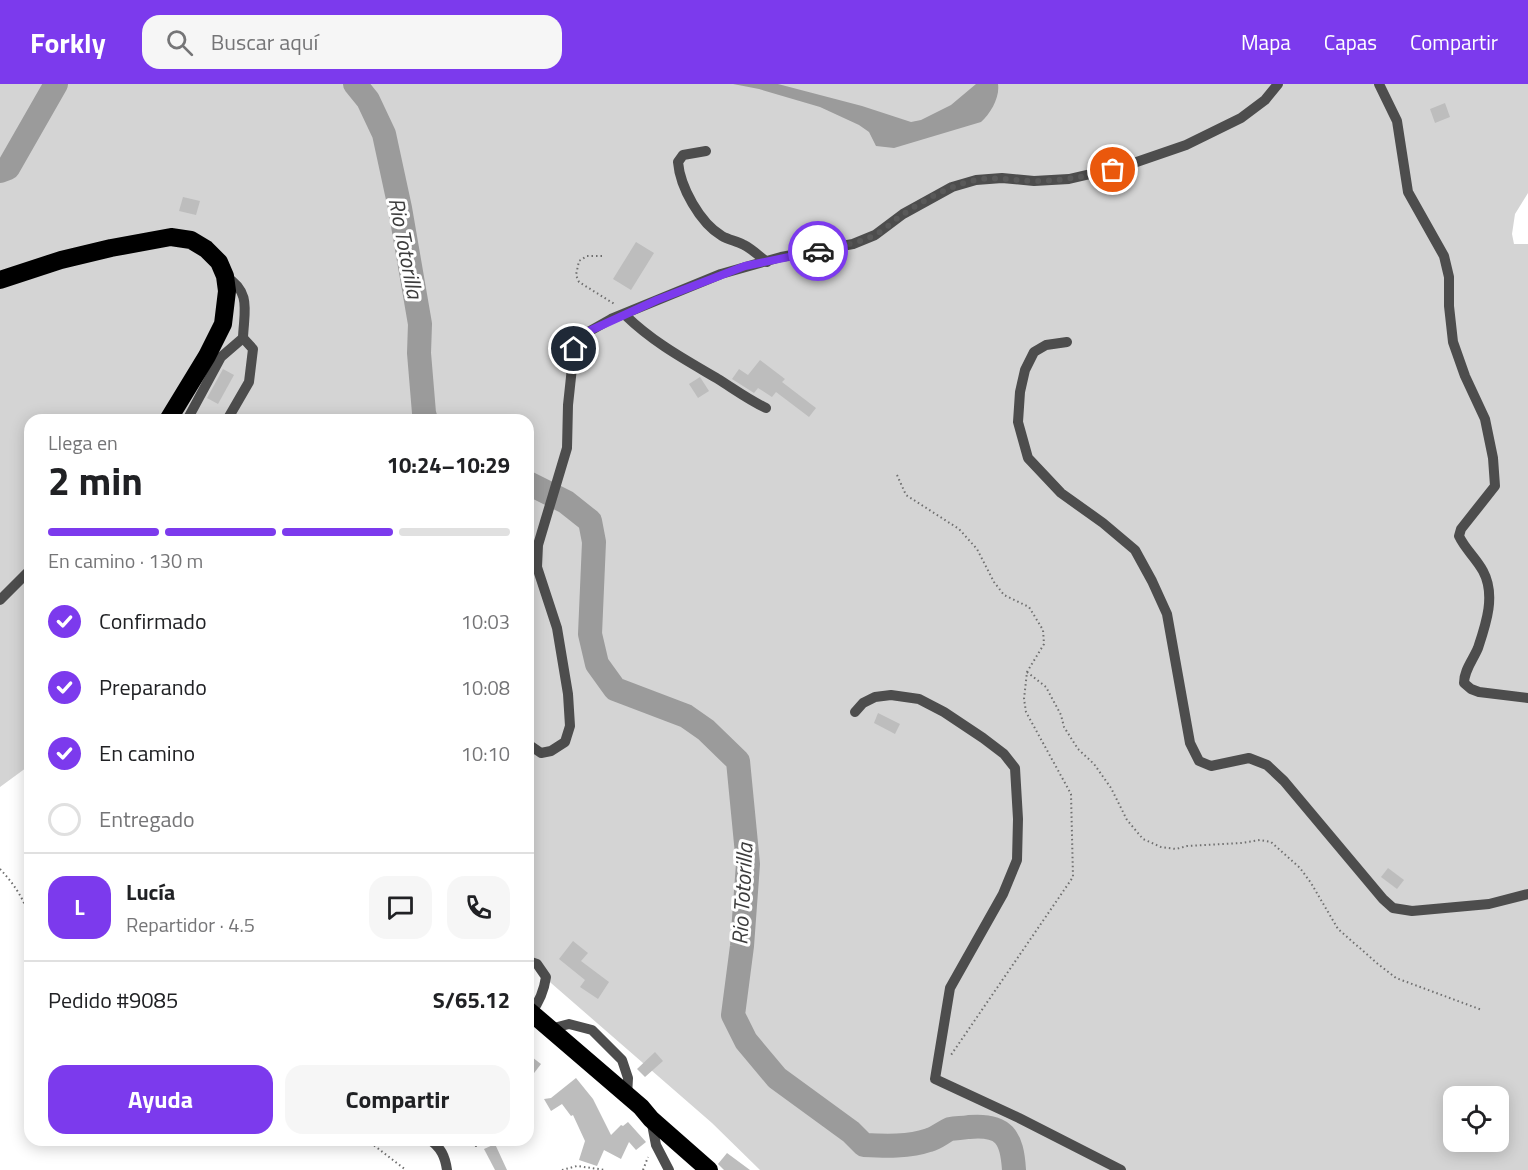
<!DOCTYPE html>
<html lang="es">
<meta charset="utf-8">
<style>
:root{--surface:#fff;--page:#f6f6f6;--text:#202124;--muted:#757577;--line:#e0e0e0;--accent:#7c3aed}
body{margin:0;font-family:"Titillium Web",sans-serif;background:var(--page);color:var(--text);height:100vh;display:flex;flex-direction:column;font-size:22px;white-space:nowrap}
*{box-sizing:border-box;margin:0}
p{font-size:20px;color:var(--muted)}
.icon{flex:none;width:33px;height:33px;fill:none;stroke:currentColor;stroke-width:2;stroke-linecap:round;stroke-linejoin:round}
.map{position:relative;flex:1;overflow:hidden}
.panel{position:absolute;left:24px;top:330px;width:510px;height:732px;display:flex;flex-direction:column;background:var(--surface);border-radius:18px;box-shadow:0 3px 15px #0003}
.panel>*{flex:none}
.buttons{position:absolute;left:1443px;top:1002px;display:grid;gap:12px}
.buttons a{display:grid;place-items:center;width:66px;height:66px;border-radius:12px;background:var(--surface);box-shadow:0 3px 15px #0003;font-size:30px}
.pin{position:absolute;display:grid;place-items:center;width:51px;height:51px;color:#fff;margin:-26px;border:3px solid #fff;border-radius:50%;box-shadow:0 2px 6px #0007}
.courier{position:absolute;display:grid;place-items:center;width:60px;height:60px;margin:-30px;border:4px solid #7c3aed;border-radius:50%;background:#fff;color:#222;box-shadow:0 2px 8px #0007}
.overview em{font-style:normal;font-weight:700}
.overview div{display:flex;flex-direction:column-reverse}
.overview{display:flex;align-items:center;justify-content:space-between;height:102px;padding:0 24px}
h1{font-size:39px;font-weight:700;line-height:45px}
.bar{display:grid;grid-template-columns:repeat(4,1fr);gap:9px 6px;align-content:center;height:72px;padding:0 24px}
.bar i{height:8px;border-radius:4px;background:var(--line)}
.bar .active{background:var(--accent)}
.bar p{grid-column:span 4}
.line{display:flex;align-items:center;gap:15px;padding:0 24px;border-top:2px solid var(--line)}
.line div{flex:1}
.round{display:grid;place-items:center;flex:none;width:63px;height:63px;border-radius:18px;background:var(--page)}
ol{padding:0 24px;list-style:none}
li{display:flex;align-items:center;gap:18px;height:66px}
li p{margin-inline-start:auto}
li .icon{padding:6px;border-radius:50%;background:var(--accent);color:#fff;stroke-width:4}
li:last-child{color:var(--muted)}
li i{width:33px;height:33px;border:3px solid var(--line);border-radius:50%}
.button{display:flex;gap:12px;margin-top:auto;padding:12px 24px}
.button a{flex:1;height:69px;border-radius:18px;background:var(--accent);color:#fff;font-size:24px;font-weight:700;line-height:69px;text-align:center}
.button a+a{background:var(--page);color:var(--text)}
header{display:flex;align-items:center;gap:36px;box-sizing:border-box;height:84px;padding:0 30px;background:var(--accent);color:#fff}
header strong{font-size:28px}
nav{display:flex;gap:33px;margin-inline-start:auto;font-size:21px}
.search{width:420px;height:54px;background:var(--page);display:flex;align-items:center;gap:15px;box-sizing:border-box;padding:0 21px;border-radius:18px;color:var(--muted);font-size:22px}
.map>svg:first-child{display:block}
.green{fill:#d4d4d4;fill-rule:evenodd}
.water{fill:#9b9b9b}
.lines{fill:none;stroke-linecap:round;stroke-linejoin:round}
.river{stroke:#9b9b9b;stroke-width:24}
.building{fill:#bdbdbd}
.path{stroke:#6f6f6f;stroke-width:2;stroke-dasharray:1.5 3;stroke-linecap:butt}
.minor{stroke:#4d4d4d;stroke-width:10}
.highway{stroke:#000;stroke-width:18}
.done{stroke:#595959;stroke-width:6;stroke-dasharray:0 10.8}
.route{stroke:#7c3aed;stroke-width:8}
.labels{text-anchor:middle;dominant-baseline:central;stroke-width:6;stroke-linejoin:round;paint-order:stroke}
.water-label{font-size:22px;font-style:italic;fill:#3c3c3c;stroke:#fff}
</style>
<header>
<strong>Forkly</strong>
<div class="search"><svg class="icon" aria-label="search" viewBox="0 0 24 24"><circle cx="10" cy="10" r="6"/><path d="M15 15l6 6"/></svg>Buscar aquí</div>
<nav><a>Mapa</a><a>Capas</a><a>Compartir</a></nav>
</header>
<div class="map">
<svg width="1528" height="1086" viewBox="0 0 1528 1086">
<rect width="100%" height="100%" fill="#fff"/>
<path class="green" d="M 0,0 L 1528,0 L 1528,109 L 1515,130 L 1512,150 L 1514,160 L 1528,160 L 1528,1086 L 760,1086 L 712,1039 L 528,879 L 528,336 L 30,336 L 30,681 L 0,703 ZM 1454,1012 L 1498,1012 L 1498,1058 L 1454,1058 Z"/>
<path class="water" d="M 733,0 L 778,0 L 862,22 L 911,38 L 921,36 L 951,21 L 976,0 L 998,0 C 1000,13 991,29 981,38 L 894,64 L 876,62 L 869,48 L 859,41 L 820,23 L 759,5 Z"/>
<g class="lines">
<g class="river">
<polyline points="355,0 368,16 384,50 400,124 420,240 419,269 424,329 426,336"/>
<polyline points="0,87 8,84 56,0"/>
<path d="M 528,399 L 566,418 L 590,437 L 594,458 L 590,550 L 597,580 L 615,605 L 686,632 L 706,646 L 738,677 L 748,780 L 742,862 L 733,931 L 746,957 L 777,994 L 851,1048 L 864,1061 C 885,1062 909,1063 929,1056 C 937,1054 943,1048 950,1045 C 956,1044 963,1044 969,1043 C 1004,1040 1012,1053 1014,1086"/>
</g>
</g>
<g class="building">
<polygon points="1445,19 1450,33 1435,39 1430,25"/>
<polygon points="183,113 200,117 196,131 179,127"/>
<polygon points="636,158 654,169 631,206 613,195"/>
<polygon points="760,276 785,295 782,298 816,324 809,333 776,308 772,313 758,304 754,309 732,295 739,285 748,291"/>
<polygon points="223,285 234,291 218,320 207,314"/>
<polygon points="700,293 709,307 698,314 689,300"/>
<polygon points="878,629 900,640 895,650 874,639"/>
<polygon points="1388,784 1404,796 1397,805 1381,793"/>
<polygon points="573,857 588,869 581,877 609,898 598,915 580,903 585,896 559,875"/>
<polygon points="655,968 663,977 645,993 637,985"/>
<polygon points="528,970 541,980 528,997"/>
<polygon points="576,994 593,1015 611,1051 621,1041 623,1042 628,1038 646,1058 636,1066 629,1058 621,1075 604,1066 597,1082 579,1076 585,1057 573,1031 571,1032 562,1020 551,1027 544,1015 551,1014"/>
<polygon points="495,1060 507,1086 495,1086 484,1065"/>
<polygon points="727,1069 750,1086 724,1086 718,1080"/>
</g>
<g class="lines">
<g class="path">
<polyline points="602,172 587,172 579,177 576,191 579,198 616,221"/>
<polyline points="897,391 906,411 959,445 977,465 994,498 1004,511 1029,523 1043,546 1044,560 1027,588 1024,615 1026,628 1071,710 1073,793 951,971"/>
<polyline points="1027,588 1046,603 1061,631 1064,643 1078,665 1094,680 1111,704 1127,736 1143,755 1161,763 1176,765 1187,762 1241,759 1260,756 1271,758 1300,784 1311,799 1338,845 1378,880 1396,894 1482,926"/>
<path d="M 30,706 C 26,721 27,740 30,755"/>
<path d="M 0,785 C 14,800 27,818 30,839"/>
<polyline points="30,842 30,874"/>
<polyline points="367,1056 406,1086"/>
<polyline points="463,1056 476,1062 485,1056"/>
<polyline points="495,1056 498,1059"/>
<polyline points="562,1086 577,1082 606,1086"/>
<polyline points="643,1086 648,1073"/>
</g>
<g class="minor">
<path d="M 1379,0 L 1397,37 L 1408,108 L 1444,172 L 1449,193 L 1449,222 L 1453,258 L 1465,292 L 1485,335 L 1493,374 L 1495,402 L 1461,445 L 1459,452 C 1465,465 1476,474 1483,487 C 1496,511 1486,540 1478,564 C 1473,576 1464,586 1464,599 L 1471,605 L 1479,608 L 1528,614"/>
<path d="M 706,67 L 683,71 L 678,78 C 680,103 700,139 722,152 C 729,156 737,157 744,161 C 752,165 759,172 767,178"/>
<path d="M 625,231 C 654,259 684,275 718,295 C 734,305 749,316 766,324"/>
<polyline points="1067,258 1046,261 1034,268 1025,286 1020,308 1018,338 1028,374 1061,409 1103,439 1135,466 1152,497 1167,530 1190,659 1199,677 1211,682 1249,674 1267,681 1284,697 1383,815 1393,824 1412,827 1489,820 1528,810"/>
<path d="M 187,336 L 221,273 L 243,254 C 244,227 252,208 225,192"/>
<polyline points="227,336 249,298 253,265 243,254"/>
<polyline points="0,516 30,486"/>
<polyline points="855,628 863,619 875,613 891,611 919,615 944,628 983,654 1004,670 1015,684 1018,735 1017,776 1003,810 950,904 935,995 1019,1034 1121,1086"/>
<polyline points="528,660 541,669 551,667 565,658 570,642 568,610 557,544 537,483 538,461 567,364 568,321 574,265 581,252 611,235 721,190 781,173 853,160 875,151 903,130 952,103 976,96 1002,94 1034,97 1069,95 1125,82 1186,61 1241,34 1265,16 1278,0"/>
<path d="M 528,877 L 537,880 L 546,893 C 544,907 540,917 531,929 L 528,929"/>
<polyline points="550,945 569,940 592,946 622,976 628,994 627,1012"/>
<polyline points="651,1035 656,1061 669,1086"/>
<path d="M 430,1056 C 441,1064 445,1072 447,1086"/>
</g>
<g class="highway">
<polyline points="0,196 61,176 111,164 171,153 191,156 206,165 219,178 225,192 227,207 223,240 207,272 168,336"/>
<polyline points="528,926 641,1023 651,1035 709,1086"/>
</g>
</g>
<g class="lines">
<path class="done" d="M 818,167 C 837,162 858,160 875,151 C 886,145 895,135 905,129 C 926,115 951,101 976,96 C 996,92 1015,97 1035,97 C 1062,97 1087,92 1113,86"/>
<polyline class="route" points="574,265 576,258 587,248 657,216 745,182 818,167"/>
</g>
<g class="labels">
<g class="water-label">
<text transform="translate(406 164) rotate(79)">Rio Totorilla</text>
<text transform="translate(742 810) rotate(-87)">Rio Totorilla</text>
</g>
</g>
</svg>
<div class="buttons">
<a><svg class="icon" aria-label="locate" viewBox="0 0 24 24"><circle cx="12" cy="12" r="6"/><path d="M12 2v4M12 18v4M2 12h4M18 12h4"/></svg></a>
</div>
<div class="pin" style="left:1113px;top:86px;background:#ea580c"><svg class="icon" aria-label="bag" viewBox="0 0 24 24"><path d="M5 8h14l-1 12H6zM9 8a3 3 0 0 1 6 0"/></svg></div>
<div class="pin" style="left:574px;top:265px;background:#1f2937"><svg class="icon" aria-label="home" viewBox="0 0 24 24"><path d="M3 11l9-7 9 7M6 9v11h12V9"/></svg></div>
<div class="courier" style="left:818px;top:167px"><svg class="icon" aria-label="car" viewBox="0 0 24 24"><path d="M5 17H2v-5l4-1 3-4h7l3 4 3 1v5h-3M9 17h6M6 11h13"/><circle cx="7" cy="17" r="2"/><circle cx="17" cy="17" r="2"/></svg></div>
<section class="panel">
<div class="overview"><div><h1>2 min</h1><p>Llega en</p></div><em>10:24–10:29</em></div>
<div class="bar"><i class="active"></i><i class="active"></i><i class="active"></i><i></i><p>En camino · 130 m</p></div>
<ol>
<li><svg class="icon" aria-label="check" viewBox="0 0 24 24"><path d="M5 12l5 5 9-10"/></svg>Confirmado<p>10:03</p></li>
<li><svg class="icon" aria-label="check" viewBox="0 0 24 24"><path d="M5 12l5 5 9-10"/></svg>Preparando<p>10:08</p></li>
<li><svg class="icon" aria-label="check" viewBox="0 0 24 24"><path d="M5 12l5 5 9-10"/></svg>En camino<p>10:10</p></li>
<li><i></i>Entregado</li>
</ol>
<div class="line" style="height:108px"><b class="round" style="background:var(--accent);color:#fff">L</b><div><b>Lucía</b><p>Repartidor · 4.5</p></div><a class="round"><svg class="icon" aria-label="chat" viewBox="0 0 24 24"><path d="M4 5h16v11H9l-5 4z"/></svg></a><a class="round"><svg class="icon" aria-label="phone" viewBox="0 0 24 24"><path d="M5 4h4l2 5-3 2q2 4 5 5l2-3 5 2v4C11 20 4 13 5 4z"/></svg></a></div>
<div class="line" style="height:78px"><div>Pedido #9085</div><b>S/65.12</b></div>
<div class="button"><a>Ayuda</a><a>Compartir</a></div>
</section>
</div>
